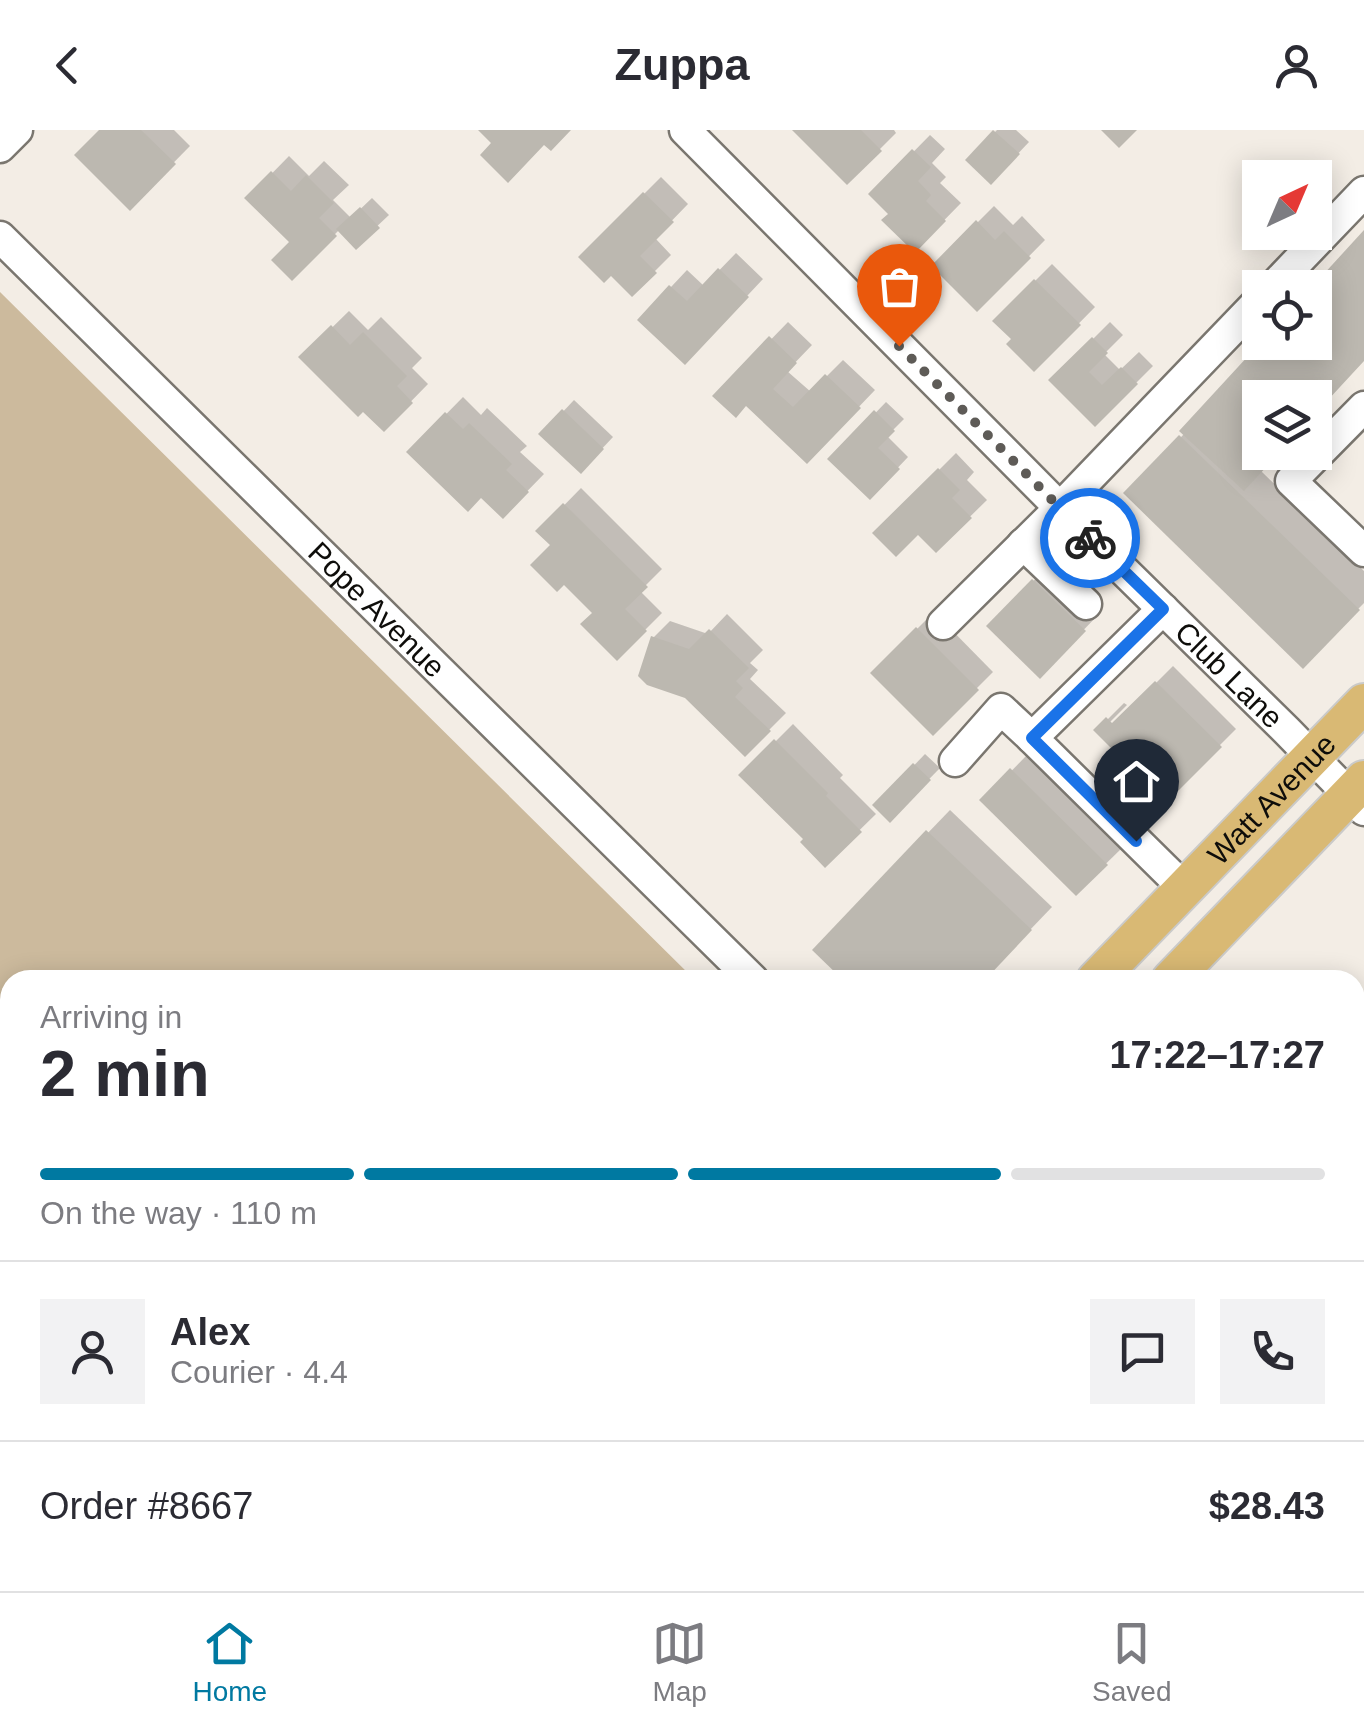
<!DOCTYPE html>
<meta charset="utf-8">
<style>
:root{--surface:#fff;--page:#f2f2f3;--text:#2b2b33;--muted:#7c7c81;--line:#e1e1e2;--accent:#0079a1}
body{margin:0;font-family:Helvetica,sans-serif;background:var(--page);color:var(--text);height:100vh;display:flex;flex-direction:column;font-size:38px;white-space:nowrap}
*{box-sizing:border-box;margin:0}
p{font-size:32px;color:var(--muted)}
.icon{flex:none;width:55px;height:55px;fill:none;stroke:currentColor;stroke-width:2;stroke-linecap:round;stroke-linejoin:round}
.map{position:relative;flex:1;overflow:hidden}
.drawer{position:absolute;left:0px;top:840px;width:1365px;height:622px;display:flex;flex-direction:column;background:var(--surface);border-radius:30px 30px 0 0;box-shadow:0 5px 25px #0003}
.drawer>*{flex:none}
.needle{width:65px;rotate:44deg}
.tools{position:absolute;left:1242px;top:30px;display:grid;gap:20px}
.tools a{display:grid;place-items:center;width:90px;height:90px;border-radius:0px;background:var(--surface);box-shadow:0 5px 25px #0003;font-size:50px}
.pin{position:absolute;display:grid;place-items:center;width:85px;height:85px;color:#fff;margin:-102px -42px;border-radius:50% 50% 50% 0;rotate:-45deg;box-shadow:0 0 10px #0007}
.pin .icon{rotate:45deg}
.courier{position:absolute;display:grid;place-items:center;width:100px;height:100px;margin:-50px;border:8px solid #1a73e8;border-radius:50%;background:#fff;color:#222;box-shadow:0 2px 12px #0007}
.headline em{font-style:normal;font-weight:600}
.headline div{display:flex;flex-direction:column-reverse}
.headline{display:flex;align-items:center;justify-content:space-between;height:170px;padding:0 40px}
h1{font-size:65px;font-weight:600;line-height:75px}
.bar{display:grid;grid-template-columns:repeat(4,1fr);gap:15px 10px;align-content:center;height:120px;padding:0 40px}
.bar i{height:12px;border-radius:8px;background:var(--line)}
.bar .current{background:var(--accent)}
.bar p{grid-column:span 4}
.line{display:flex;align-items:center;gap:25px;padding:0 40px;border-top:2px solid var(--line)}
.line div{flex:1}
.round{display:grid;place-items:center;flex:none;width:105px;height:105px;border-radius:0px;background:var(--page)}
header{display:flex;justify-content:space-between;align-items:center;height:130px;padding:0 40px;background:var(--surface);font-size:45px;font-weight:600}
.dock{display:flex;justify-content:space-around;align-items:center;height:140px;border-top:2px solid var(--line);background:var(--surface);font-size:28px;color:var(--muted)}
.dock a{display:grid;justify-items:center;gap:5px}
.dock .current{color:var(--accent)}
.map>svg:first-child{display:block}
.green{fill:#ccba9d}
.shadow{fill:#0003}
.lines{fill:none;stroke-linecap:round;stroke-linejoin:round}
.stream{stroke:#a99067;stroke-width:9}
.building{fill:#bcb8b0}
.minor-casing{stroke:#7a766f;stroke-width:35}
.major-casing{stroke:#cacac9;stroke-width:42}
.minor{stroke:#fff;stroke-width:30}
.major{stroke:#d9b974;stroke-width:38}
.done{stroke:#5e5b57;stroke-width:10;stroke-dasharray:0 18}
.route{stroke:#1a73e8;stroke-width:12}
.labels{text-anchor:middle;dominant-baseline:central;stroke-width:8;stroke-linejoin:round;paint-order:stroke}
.street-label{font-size:30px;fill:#0e0d0a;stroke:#fffbf4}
</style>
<header><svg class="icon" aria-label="back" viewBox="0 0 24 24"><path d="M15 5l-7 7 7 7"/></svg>Zuppa<svg class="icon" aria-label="person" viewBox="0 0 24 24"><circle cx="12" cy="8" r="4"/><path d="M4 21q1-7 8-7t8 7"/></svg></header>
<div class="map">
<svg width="1364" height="1461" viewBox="0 0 1364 1461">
<rect width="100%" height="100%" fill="#f3ede5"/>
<polygon class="green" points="0,162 695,850 10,850 10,1452 477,1453 469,1461 0,1461"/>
<g class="shadow">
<polygon points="103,0 174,0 190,16 130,77"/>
<polygon points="795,0 894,0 896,3 847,52"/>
<polygon points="997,0 1016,0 1029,12 991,52 968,30"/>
<polygon points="930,5 945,19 932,33 946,47 940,53 961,73 915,120 891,84 872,64"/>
<polygon points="289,26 309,46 324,31 349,55 333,70 351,88 372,68 389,85 356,116 340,99 292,148 293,112 248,68"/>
<polygon points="661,47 688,74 655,108 671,125 632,164 611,143 581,127"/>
<polygon points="994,76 1013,95 1022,86 1045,110 977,179 934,136"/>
<polygon points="1364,104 1364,229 1315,282 1315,268 1260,268 1261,341 1364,441 1364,473 1303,535 1126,363 1185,303 1315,212 1315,158"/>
<polygon points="736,123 763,149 701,215 640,190 687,140 704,156"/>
<polygon points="1052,134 1095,177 1034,239 1014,209 995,191"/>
<polygon points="349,181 368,200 381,187 422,228 412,238 428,254 384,299 302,227"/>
<polygon points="788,192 812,215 787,241 811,262 843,230 875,260 807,331 747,273 716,266"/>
<polygon points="1110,192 1123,205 1104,224 1120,240 1139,222 1153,236 1095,294 1052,250"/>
<polygon points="463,267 481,285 487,278 527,316 520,322 544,344 503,386 481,365 409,322"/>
<polygon points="574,270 613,307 581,341 542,304"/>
<polygon points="886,272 904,289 887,306 908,327 870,367 831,329"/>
<polygon points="956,323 974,342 967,350 987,370 936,420 918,402 876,403"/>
<polygon points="581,358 662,439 640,461 662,483 617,528 595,483 553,415 539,401"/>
<polygon points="1050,434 1100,483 1040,545 989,496"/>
<polygon points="934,482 993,542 933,602 873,543"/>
<polygon points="727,484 763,520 750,533 758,540 750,549 786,583 745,624 653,508 670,491 708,504"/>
<polygon points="1173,536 1236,599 1166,669 1097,600 1124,573 1127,575 1107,595 1110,599"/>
<polygon points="793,594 843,645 840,648 876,684 825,734 806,709 742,645"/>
<polygon points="925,624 940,638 890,689 876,675"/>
<polygon points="1028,624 1123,717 1076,763 983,670"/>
<polygon points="950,680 1052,777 982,850 847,850 815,820"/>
</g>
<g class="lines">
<g class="stream">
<polyline points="0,1397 10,1414"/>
<polyline points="26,1452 29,1461"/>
</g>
</g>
<g class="building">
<polygon points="99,0 141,0 176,34 130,81 74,25"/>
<polygon points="478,0 571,0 551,21 544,15 508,53 480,25 491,13"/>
<polygon points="792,0 861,0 882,21 847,55"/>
<polygon points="993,0 1020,24 991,55 965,30"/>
<polygon points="1101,0 1137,0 1119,18"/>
<polygon points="912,19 931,37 918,51 931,65 926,71 946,91 915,123 881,90 888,84 868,64"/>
<polygon points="271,41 291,61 306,45 334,73 319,88 337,106 292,151 271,130 289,112 244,68"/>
<polygon points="643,62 674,92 640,126 657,143 632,167 611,146 604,153 578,127"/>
<polygon points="360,77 380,98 356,120 336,99"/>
<polygon points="976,90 995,110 1004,101 1031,128 977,182 931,136"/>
<polygon points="1364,100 1364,231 1315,284 1315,268 1260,268 1260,322 1280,322 1244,361 1179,301 1261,212 1315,212 1315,158 1311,158"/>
<polygon points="718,138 749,167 685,235 637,190 669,155 687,171"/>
<polygon points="1034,149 1081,195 1034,242 1006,214 1011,209 992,191"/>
<polygon points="331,195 350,215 363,202 407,246 397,256 413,273 384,302 363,282 358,287 298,227"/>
<polygon points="769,206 797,233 773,259 793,277 825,244 861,278 807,334 746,276 736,288 712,266"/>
<polygon points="1092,207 1108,223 1089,242 1102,255 1121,237 1138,254 1095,297 1048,250"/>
<polygon points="562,279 604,319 581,344 538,304"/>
<polygon points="874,280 895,301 878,318 900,339 870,370 827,329"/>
<polygon points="445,282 463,299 469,293 512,334 506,340 529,362 503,389 481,368 468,382 406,322"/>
<polygon points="1179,305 1360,480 1303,539 1123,363"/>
<polygon points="938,338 960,360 952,368 972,388 936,423 918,405 896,427 872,403"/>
<polygon points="563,373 648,457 625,479 647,501 617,531 580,494 592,483 564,455 557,462 530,435 550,415 535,401"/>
<polygon points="1032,449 1086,501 1040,549 986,496"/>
<polygon points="916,497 979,560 933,606 870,543"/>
<polygon points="709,499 749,538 736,551 743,558 735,567 771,601 745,627 685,568 647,555 638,546 651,506 689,519"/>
<polygon points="1155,551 1222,617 1166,673 1093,600 1106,587 1112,593"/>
<polygon points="774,609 828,663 826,666 862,702 825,738 800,712 803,709 738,645"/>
<polygon points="913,633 931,650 890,693 872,675"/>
<polygon points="1010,638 1108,735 1076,766 979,670"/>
<polygon points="926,700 1032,800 985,850 843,850 812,820"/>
<polygon points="1364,1198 1364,1276 1359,1282 1355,1278 1355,1208"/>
</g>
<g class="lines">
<defs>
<g id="minor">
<path id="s1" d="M 685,0 L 1060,378 L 1287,601 L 1364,680"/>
<polyline points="0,17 17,0"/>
<path id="s2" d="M 0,107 L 753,850"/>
<polyline points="1272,158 1364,62"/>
<polyline points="1364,277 1291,351 1364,421"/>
<polyline points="1023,414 1086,474"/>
<polyline points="1163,479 1032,608 1184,758"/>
<polyline points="943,494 1060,378 1260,170"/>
<polyline points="955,631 1001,579 1032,608"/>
<polyline points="1355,1010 1364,1013"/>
<polyline points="1355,1350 1364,1359"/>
<polyline points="905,1452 918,1461"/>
<polyline points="647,1461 655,1452"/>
<polyline points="1137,1461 1146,1452"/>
</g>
<g id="major">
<path id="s3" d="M 1096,850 L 1364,573"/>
<polyline points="1171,850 1364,650"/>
<polyline points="503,1461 512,1452"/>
<polyline points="581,1461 589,1452"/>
</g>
</defs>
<use href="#minor" class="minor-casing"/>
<use href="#major" class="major-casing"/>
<use href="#minor" class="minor"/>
<use href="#major" class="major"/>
</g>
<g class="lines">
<polyline class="done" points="899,216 1090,408"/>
<polyline class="route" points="1090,408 1163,479 1032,608 1136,711"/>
</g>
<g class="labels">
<g class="street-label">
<text stroke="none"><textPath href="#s2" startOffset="530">Pope Avenue</textPath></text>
<text stroke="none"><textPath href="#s1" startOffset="770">Club Lane</textPath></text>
<text stroke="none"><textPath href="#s3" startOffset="252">Watt Avenue</textPath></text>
</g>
</g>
</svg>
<div class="tools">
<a><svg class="needle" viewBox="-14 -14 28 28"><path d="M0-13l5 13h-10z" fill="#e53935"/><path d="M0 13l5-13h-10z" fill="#7c7c81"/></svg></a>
<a><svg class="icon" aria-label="locate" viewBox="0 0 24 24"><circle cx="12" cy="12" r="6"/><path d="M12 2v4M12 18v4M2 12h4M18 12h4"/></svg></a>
<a><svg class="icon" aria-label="layers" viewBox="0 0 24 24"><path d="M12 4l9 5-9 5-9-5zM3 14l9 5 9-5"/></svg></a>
</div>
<div class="pin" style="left:899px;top:216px;background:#ea580c"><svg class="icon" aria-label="bag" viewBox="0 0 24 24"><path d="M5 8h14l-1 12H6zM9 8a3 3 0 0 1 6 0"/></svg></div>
<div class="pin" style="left:1136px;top:711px;background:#1f2937"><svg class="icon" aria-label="home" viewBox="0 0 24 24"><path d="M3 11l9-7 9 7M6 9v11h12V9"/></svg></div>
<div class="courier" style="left:1090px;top:408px"><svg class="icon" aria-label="bike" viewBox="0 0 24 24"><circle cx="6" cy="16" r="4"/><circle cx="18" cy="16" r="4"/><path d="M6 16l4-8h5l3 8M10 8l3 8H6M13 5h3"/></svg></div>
<section class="drawer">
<div class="headline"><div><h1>2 min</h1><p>Arriving in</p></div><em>17:22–17:27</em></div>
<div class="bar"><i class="current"></i><i class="current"></i><i class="current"></i><i></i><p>On the way · 110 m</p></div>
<div class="line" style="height:180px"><a class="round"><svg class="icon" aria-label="person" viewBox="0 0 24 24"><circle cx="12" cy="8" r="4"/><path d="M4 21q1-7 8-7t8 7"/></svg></a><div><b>Alex</b><p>Courier · 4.4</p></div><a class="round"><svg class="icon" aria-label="chat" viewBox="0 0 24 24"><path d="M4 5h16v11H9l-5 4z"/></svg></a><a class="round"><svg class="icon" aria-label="phone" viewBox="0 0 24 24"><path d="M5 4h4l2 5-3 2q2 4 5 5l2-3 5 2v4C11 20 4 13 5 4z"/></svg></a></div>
<div class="line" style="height:130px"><div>Order #8667</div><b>$28.43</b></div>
</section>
</div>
<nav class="dock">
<a class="current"><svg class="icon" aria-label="home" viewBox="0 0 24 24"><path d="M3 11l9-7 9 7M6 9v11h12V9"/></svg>Home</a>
<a><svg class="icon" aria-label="map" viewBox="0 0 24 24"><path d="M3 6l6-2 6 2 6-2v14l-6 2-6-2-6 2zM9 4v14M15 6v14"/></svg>Map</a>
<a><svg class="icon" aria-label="saved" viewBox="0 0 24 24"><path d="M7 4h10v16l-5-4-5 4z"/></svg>Saved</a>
</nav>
